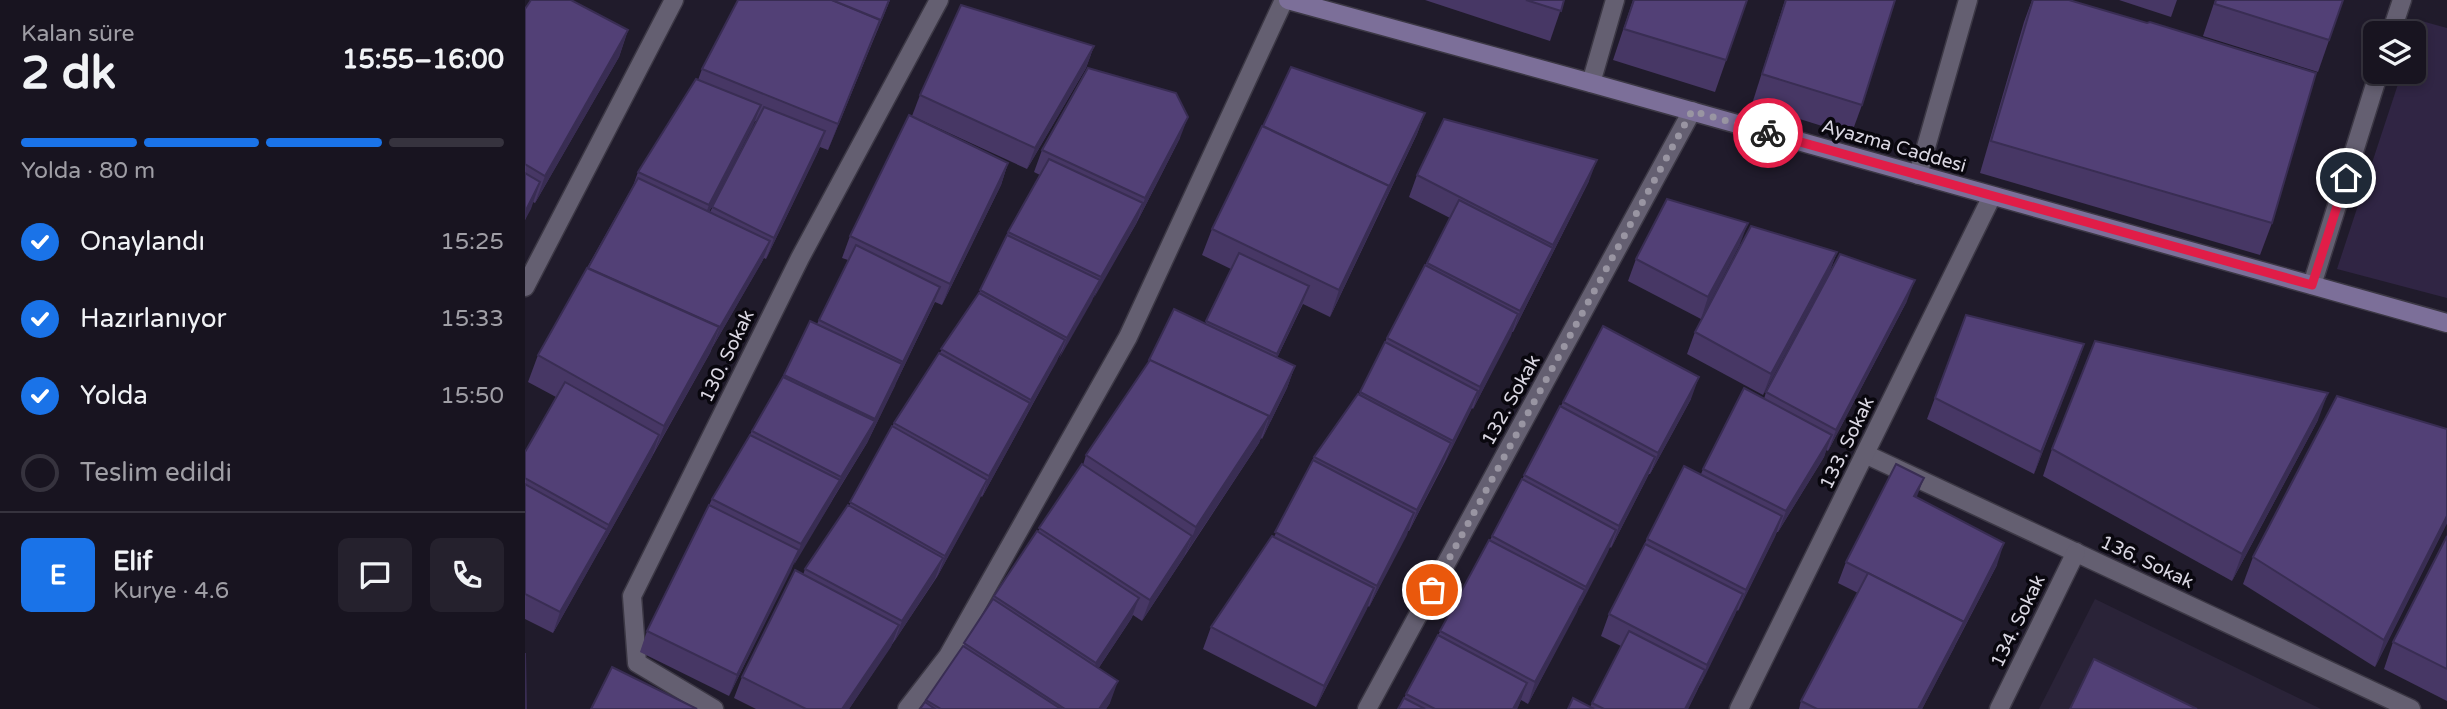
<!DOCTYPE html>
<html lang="tr">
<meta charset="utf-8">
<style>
:root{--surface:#181420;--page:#25212d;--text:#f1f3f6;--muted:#9f9ea5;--line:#36333e;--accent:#1a73e8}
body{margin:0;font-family:"Varela Round",sans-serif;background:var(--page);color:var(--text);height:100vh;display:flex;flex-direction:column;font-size:26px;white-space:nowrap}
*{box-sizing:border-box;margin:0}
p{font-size:23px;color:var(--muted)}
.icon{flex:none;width:38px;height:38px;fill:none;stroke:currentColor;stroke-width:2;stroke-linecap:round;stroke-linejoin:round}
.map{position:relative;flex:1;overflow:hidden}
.drawer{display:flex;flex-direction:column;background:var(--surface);width:525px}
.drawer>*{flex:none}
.fabs{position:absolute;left:1838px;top:21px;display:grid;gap:14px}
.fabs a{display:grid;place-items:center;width:63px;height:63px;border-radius:10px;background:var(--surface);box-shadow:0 4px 10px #0003,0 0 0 2px var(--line);font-size:35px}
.pin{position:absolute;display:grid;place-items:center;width:60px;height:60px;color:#fff;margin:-30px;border:4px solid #fff;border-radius:50%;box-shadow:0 2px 7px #0007}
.courier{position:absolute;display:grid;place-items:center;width:70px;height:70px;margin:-35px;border:5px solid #e11d48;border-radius:50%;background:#fff;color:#222;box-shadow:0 2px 9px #0007}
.headline em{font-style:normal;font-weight:800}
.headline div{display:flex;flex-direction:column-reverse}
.headline{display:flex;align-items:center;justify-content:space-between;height:119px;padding:0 21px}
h1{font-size:46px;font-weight:800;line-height:52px}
.bar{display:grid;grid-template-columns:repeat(4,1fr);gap:10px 7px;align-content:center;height:84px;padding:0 21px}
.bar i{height:9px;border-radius:5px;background:var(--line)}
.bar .on{background:var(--accent)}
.bar p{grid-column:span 4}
.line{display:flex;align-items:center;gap:18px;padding:0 21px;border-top:2px solid var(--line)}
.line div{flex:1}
.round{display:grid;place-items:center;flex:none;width:74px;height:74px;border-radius:10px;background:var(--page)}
ol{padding:0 21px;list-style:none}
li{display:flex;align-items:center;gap:21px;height:77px}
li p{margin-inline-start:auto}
li .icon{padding:7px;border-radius:50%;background:var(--accent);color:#fff;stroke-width:4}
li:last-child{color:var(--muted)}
li i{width:38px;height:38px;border:4px solid var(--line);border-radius:50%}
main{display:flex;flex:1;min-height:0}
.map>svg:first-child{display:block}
.built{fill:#2a2338}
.green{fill:#302544}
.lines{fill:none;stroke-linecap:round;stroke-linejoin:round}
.street-casing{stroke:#3c3845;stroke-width:21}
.secondary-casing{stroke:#3c3845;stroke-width:21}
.street{stroke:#645f71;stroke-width:18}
.secondary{stroke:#7c6f99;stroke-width:18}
.wall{fill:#473765;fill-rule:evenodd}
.shaded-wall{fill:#392d53}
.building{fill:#524076;stroke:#392d53;stroke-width:2}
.done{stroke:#9995a2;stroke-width:7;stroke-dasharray:0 12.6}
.route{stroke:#e11d48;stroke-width:9}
.labels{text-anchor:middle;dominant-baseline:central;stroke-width:7;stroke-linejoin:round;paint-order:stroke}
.street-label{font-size:19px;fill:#dad7e2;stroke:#09070e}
</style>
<main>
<section class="drawer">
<div class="headline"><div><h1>2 dk</h1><p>Kalan süre</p></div><em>15:55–16:00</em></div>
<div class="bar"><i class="on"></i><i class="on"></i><i class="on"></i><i></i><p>Yolda · 80 m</p></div>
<ol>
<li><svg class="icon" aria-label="check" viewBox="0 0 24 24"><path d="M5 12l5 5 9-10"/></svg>Onaylandı<p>15:25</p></li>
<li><svg class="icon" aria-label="check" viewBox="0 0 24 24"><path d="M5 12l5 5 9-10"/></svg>Hazırlanıyor<p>15:33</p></li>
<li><svg class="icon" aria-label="check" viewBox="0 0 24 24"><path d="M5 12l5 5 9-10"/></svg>Yolda<p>15:50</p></li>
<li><i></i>Teslim edildi</li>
</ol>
<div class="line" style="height:126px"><b class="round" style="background:var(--accent);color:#fff">E</b><div><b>Elif</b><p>Kurye · 4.6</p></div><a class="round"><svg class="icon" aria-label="chat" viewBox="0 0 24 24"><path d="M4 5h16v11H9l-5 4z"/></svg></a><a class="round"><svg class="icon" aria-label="phone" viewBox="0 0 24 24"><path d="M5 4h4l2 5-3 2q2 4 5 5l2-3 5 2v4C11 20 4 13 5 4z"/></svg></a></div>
</section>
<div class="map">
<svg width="1922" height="709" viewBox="0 0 1922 709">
<rect width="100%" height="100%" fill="#201b2b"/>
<polygon class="built" points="1570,599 1796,709 1514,709"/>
<polygon class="green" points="1893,20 1922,28 1922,298 1812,269 1877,72 1888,72 1888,36"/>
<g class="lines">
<defs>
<g id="street">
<polyline points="1866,33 1877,0"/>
<polyline points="1066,83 1090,0"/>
<polyline points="1393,175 1443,0"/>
<polyline points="1787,285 1854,72"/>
<polyline points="0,287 149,0"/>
<polyline points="1340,454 1886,709"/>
<polyline points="189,709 112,663 107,596 275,258 414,0"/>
<polyline points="382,709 423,656 603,337 759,0"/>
<polyline points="842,709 1167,111"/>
<polyline points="1214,709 1467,196"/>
<polyline points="1474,709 1551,552"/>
</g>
<polyline id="secondary" points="763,0 1066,83 1922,323"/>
</defs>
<use href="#street" class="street-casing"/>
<use href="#secondary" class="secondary-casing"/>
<use href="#street" class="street"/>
<use href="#secondary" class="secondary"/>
</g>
<g class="wall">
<path d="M 365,0 L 303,150 L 295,147 L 241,259 L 239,258 L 187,348 L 185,353 L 77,546 L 74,551 L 28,633 L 0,619 L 0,452 L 31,397 L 3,382 L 13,355 L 108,186 L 113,172 L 173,80 L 177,69 ZM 230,121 L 232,121 L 185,212 L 184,212 Z"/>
<polygon points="900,0 1039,0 1025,41"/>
<polygon points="1108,0 1222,0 1190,92 1088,60"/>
<polygon points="1260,0 1370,0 1337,105 1326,135 1227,104"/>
<polygon points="1507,0 1544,0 1747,223 1735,255 1455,173 1499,22"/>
<polygon points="1594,0 1652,0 1646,17"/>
<polygon points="1690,0 1818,0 1793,72 1678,36"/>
<polygon points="0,9 103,30 94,57 10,203 8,202 0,220"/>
<polygon points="569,46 561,68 502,169 387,116 395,95"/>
<polygon points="900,113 892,134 805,317 778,304 752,358 770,366 762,388 737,439 736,438 734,443 617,621 608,615 606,619 573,669 585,703 581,709 395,709 438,646 469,596 558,465 561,455 680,324 706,269 677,255 687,229"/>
<polygon points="655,138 611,224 533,358 457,497 456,496 412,577 324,709 231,709 209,698 217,677 278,575 280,569 324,506 369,423 454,293 483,232 515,175 509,172 517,150"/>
<polygon points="483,163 476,185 417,305 410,302 342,443 268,565 204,696 115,652 122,631 187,499 258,378 285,321 292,324 323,260 317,258 325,236"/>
<polygon points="892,175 1064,181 988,332 987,332 948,409 947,408 920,462 884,531 883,531 844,607 843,606 791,707 678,649 686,627 749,537 789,457 834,395 862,338 925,218 884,197"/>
<polygon points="1215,244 1176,319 1103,281 1111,259"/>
<polygon points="1312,252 1304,273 1238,395 1162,354 1170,332"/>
<polygon points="1382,301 1303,451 1301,450 1299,457 1253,532 1252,532 1213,611 1212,610 1163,709 1043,709 1065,707 1096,646 1076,636 1084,614 1122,539 1176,474 1178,469 1239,399 1241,392"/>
<polygon points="1441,315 1559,344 1509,474 1402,419"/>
<polygon points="1166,399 1125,474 1124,474 1086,548 1085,547 1003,704 996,700 992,709 873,709 965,540 1038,402"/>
<polygon points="1793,420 1707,581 1518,476 1527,449"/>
<polygon points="1922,429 1922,523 1850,667 1718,584 1728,557"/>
<polygon points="1391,498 1472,565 1397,709 1274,709 1276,701 1333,593 1313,583 1321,562"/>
<polygon points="1922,536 1922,701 1859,669 1868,642"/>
</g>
<g class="shaded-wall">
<polygon points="364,0 365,0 348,41 356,20"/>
<polygon points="355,20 345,47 303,150 313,124"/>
<polygon points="103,30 94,57 10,203 20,176"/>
<polygon points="569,46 561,68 502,169 510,148"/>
<polygon points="236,105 228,126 176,227 184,205"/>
<polygon points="900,113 892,134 856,209 864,187"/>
<polygon points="663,117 655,138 613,220 620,198"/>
<polygon points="300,131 293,152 241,259 249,238"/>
<polygon points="1072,160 1064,181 988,332 995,311"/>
<polygon points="483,163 476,185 417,305 425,284"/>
<polygon points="15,182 6,209 0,220 0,212"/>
<polygon points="864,186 854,213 805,317 814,290"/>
<polygon points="618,203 611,224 569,298 576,277"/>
<polygon points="1223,223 1215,244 1176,319 1183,297"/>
<polygon points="245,241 237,262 187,348 195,327"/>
<polygon points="1312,252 1304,273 1238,395 1246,374"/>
<polygon points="575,280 567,301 534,359 542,338"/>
<polygon points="1390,280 1382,301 1303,451 1311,430"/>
<polygon points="784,286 776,307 744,375 752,354"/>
<polygon points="415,287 407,308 371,383 378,362"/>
<polygon points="993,314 986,336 948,409 955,387"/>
<polygon points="194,327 185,353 129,452 139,426"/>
<polygon points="540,340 532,361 498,421 506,400"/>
<polygon points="1559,344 1552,365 1509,474 1516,452"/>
<polygon points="377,364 370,386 342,443 308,498 316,477 349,422"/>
<polygon points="770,366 762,388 737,439 744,418"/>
<polygon points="1174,377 1166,399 1125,474 1133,453"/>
<polygon points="953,391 945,412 920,462 928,441"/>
<polygon points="1803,393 1793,420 1707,581 1717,554"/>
<polygon points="505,403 497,424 457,497 464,476"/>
<polygon points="744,416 734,443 661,553 671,527"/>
<polygon points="134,435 127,457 28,633 35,612"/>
<polygon points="1307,435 1299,457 1253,532 1261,511"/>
<polygon points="926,443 918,464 884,531 892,510"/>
<polygon points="1130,457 1122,478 1086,548 1094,526"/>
<polygon points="1399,478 1391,499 1389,496"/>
<polygon points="315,480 307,501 269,565 276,544"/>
<polygon points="462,480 454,501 412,577 420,556"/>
<polygon points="889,513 882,535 844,607 852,586"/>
<polygon points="1257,516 1250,537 1213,611 1221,590"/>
<polygon points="1922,516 1922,523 1850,667 1859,640"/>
<polygon points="1091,530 1083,552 1054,608 1061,587"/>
<polygon points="667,536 659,557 617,621 625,600"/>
<polygon points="1479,543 1472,565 1431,643 1439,622"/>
<polygon points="274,550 266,571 204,696 212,675"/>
<polygon points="418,558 410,579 369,642 377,621"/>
<polygon points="849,588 842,609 791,707 799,686"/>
<polygon points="1060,590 1052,612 1003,704 1010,682"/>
<polygon points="1218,594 1210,615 1175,686 1182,665"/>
<polygon points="614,598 606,619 563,684 571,663"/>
<polygon points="1439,622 1429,648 1397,709 1393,709"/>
<polygon points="374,625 366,647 324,709 317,709"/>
<polygon points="1180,670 1172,691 1163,709 1160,709"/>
<polygon points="593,681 585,703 581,709 574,709"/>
<polygon points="1002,683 994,705 992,709 988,709"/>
</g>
<g class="building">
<polygon points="6,0 46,0 103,30 20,176 0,164 0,9"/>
<polygon points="213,0 307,0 355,20 313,124 177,69"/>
<polygon points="307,0 364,0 356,20"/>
<polygon points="1001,0 1039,0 1036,11"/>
<polygon points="1109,0 1222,0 1201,60 1099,29"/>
<polygon points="1261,0 1370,0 1337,105 1237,74"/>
<polygon points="1508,0 1544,0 1622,23 1625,22 1791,73 1747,223 1466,141"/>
<polygon points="1691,0 1818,0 1804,40 1690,4"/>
<polygon points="436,5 569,46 510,148 395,95"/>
<polygon points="766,67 900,113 864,187 864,186 738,126"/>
<polygon points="563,68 651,93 663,117 620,198 517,150"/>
<polygon points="171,79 236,105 184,205 113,172"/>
<polygon points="239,107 300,131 249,238 187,207"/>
<polygon points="384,115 483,163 425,284 325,236"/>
<polygon points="919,119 1072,160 1028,245 892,175"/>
<polygon points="737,126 864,186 814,290 687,229"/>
<polygon points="524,159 618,203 576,277 483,232"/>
<polygon points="0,173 15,182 0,212"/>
<polygon points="113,178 245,241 195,327 63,268"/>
<polygon points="1142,199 1223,223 1183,297 1111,259"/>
<polygon points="934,200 1028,248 995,311 902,263"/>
<polygon points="1226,226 1312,252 1246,374 1170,332"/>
<polygon points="482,235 575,280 542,338 455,290"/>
<polygon points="331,245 415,287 378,362 294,320"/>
<polygon points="714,253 784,286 752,354 681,321"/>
<polygon points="1315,254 1390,280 1311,430 1241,392"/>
<polygon points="900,265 993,314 955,387 862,338"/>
<polygon points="62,268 194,327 139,426 13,355"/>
<polygon points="454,293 540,340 506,400 416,349"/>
<polygon points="649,309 770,366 744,418 743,417 744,416 624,360"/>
<polygon points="1441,315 1559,344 1516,452 1410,398"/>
<polygon points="285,321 377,364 350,419 259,375"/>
<polygon points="1078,326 1174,377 1133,453 1038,402"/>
<polygon points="1570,341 1803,393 1717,554 1527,449"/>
<polygon points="860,342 953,391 928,441 835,392"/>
<polygon points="414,353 505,403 464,476 369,423"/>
<polygon points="625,360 744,416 671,527 561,455"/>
<polygon points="258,377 350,421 316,477 227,431"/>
<polygon points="40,382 134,435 84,525 0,478 0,452"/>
<polygon points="1219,388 1307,435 1261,511 1178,469"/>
<polygon points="833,394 926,443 892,510 789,457"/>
<polygon points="1812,396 1922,429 1922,516 1859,640 1728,557"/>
<polygon points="1035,406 1130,457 1094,526 999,475"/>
<polygon points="367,426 462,480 420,556 325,502"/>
<polygon points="225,435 315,480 276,544 187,499"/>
<polygon points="788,460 889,513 852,586 750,532"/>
<polygon points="557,464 667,536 625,600 514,528"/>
<polygon points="1371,464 1399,478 1389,496 1479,543 1439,622 1321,562"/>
<polygon points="1159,466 1257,516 1221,590 1122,539"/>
<polygon points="997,479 1091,530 1061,587 967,536"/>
<polygon points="0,484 82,530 35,612 0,594"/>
<polygon points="184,505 274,550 212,675 122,631"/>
<polygon points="323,505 418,558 377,621 280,569"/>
<polygon points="512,531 614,598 571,663 469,596"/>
<polygon points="747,536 849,588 799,686 686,627"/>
<polygon points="1922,536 1922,669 1868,642"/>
<polygon points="964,540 1060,590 1010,682 915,631"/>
<polygon points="1120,544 1218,594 1182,665 1084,614"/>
<polygon points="270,570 374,625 317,709 281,709 217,677"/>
<polygon points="1343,573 1439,622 1393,709 1292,709 1276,701"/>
<polygon points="468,599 593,681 574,709 540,709 439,643"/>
<polygon points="1104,631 1180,670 1160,709 1079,709 1067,703"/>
<polygon points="913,635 1002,683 988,709 910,709 881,694"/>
<polygon points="438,646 536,709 416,709 401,700"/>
<polygon points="0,653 1,709 0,709"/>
<polygon points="1569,659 1672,709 1545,709"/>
<polygon points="87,667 172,709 66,709"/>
<polygon points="879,698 900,709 873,709"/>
<polygon points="1048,698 1069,709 1043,709"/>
<polygon points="400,702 410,709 395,709"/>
</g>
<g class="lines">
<polyline class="done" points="907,590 1167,111 1243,133"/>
<polyline class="route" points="1243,133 1787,285 1821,178"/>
</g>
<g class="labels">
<g class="street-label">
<text transform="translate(1369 146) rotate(16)">Ayazma Caddesi</text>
<text transform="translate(202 356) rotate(-64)">130. Sokak</text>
<text transform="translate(986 400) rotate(-61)">132. Sokak</text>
<text transform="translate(1322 443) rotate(-64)">133. Sokak</text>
<text transform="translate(1622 562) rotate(25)">136. Sokak</text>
<text transform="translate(1493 621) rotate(-64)">134. Sokak</text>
</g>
</g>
</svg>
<div class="fabs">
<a><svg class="icon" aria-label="layers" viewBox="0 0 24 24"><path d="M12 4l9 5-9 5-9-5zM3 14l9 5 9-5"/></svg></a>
</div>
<div class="pin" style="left:907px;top:590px;background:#ea580c"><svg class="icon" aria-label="bag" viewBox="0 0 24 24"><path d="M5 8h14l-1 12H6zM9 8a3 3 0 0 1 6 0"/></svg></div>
<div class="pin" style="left:1821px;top:178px;background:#1f2937"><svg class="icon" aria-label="home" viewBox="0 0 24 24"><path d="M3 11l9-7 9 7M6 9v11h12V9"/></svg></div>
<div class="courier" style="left:1243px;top:133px"><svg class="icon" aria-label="bike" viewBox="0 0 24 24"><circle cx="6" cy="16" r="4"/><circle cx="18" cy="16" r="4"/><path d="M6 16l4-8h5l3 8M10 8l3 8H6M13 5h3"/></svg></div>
</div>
</main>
